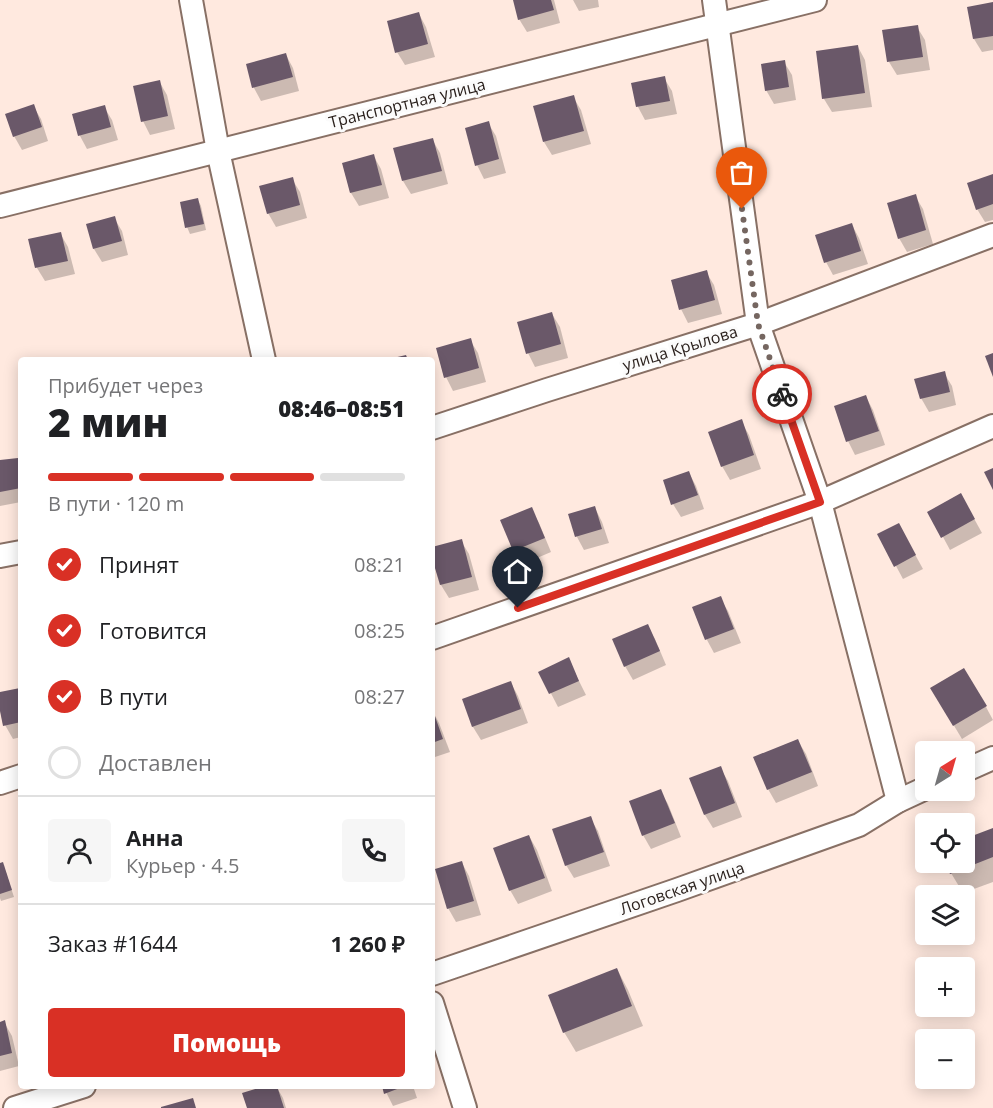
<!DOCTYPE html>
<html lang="ru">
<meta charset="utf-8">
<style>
:root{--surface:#fff;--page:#f6f6f6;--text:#202124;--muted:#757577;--line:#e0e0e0;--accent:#d93025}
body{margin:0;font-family:"Open Sans",sans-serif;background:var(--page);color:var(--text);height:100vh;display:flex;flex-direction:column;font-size:22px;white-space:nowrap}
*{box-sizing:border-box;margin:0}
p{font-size:20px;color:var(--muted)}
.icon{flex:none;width:33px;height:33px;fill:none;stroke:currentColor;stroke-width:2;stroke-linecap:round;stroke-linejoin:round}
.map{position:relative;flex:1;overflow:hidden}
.drawer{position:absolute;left:18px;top:357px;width:417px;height:732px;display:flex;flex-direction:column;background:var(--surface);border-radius:6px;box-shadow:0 3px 15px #0003}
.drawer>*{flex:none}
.needle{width:39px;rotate:37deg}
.tools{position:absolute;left:915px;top:741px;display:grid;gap:12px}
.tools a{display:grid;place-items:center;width:60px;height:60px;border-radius:6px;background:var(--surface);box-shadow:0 3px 15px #0003;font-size:30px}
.pin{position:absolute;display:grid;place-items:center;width:51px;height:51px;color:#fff;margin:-62px -26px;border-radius:50% 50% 50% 0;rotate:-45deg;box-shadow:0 0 6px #0007}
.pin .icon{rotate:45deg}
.courier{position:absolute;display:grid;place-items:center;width:60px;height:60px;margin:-30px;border:4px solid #d93025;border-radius:50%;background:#fff;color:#222;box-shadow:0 2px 8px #0007}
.head em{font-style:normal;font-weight:800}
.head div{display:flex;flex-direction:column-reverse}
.head{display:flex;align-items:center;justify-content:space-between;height:102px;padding:0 30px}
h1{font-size:39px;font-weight:800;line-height:45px}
.bar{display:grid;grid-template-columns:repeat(4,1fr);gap:9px 6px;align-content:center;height:72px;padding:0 30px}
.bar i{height:8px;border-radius:4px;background:var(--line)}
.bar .active{background:var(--accent)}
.bar p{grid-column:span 4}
.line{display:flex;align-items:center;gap:15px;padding:0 30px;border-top:2px solid var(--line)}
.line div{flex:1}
.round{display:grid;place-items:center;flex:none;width:63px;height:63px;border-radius:6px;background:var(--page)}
ol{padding:0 30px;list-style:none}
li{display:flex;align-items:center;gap:18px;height:66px}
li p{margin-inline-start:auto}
li .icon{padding:6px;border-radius:50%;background:var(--accent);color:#fff;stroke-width:4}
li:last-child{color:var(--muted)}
li i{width:33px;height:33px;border:3px solid var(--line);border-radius:50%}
.button{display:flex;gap:12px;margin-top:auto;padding:12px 30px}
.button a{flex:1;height:69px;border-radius:6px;background:var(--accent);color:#fff;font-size:24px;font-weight:800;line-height:69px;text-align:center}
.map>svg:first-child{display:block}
.shadow{fill:#0003}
.building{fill:#6a5869}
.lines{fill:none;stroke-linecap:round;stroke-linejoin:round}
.street-casing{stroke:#887065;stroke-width:26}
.street{stroke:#fff;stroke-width:22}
.done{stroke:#756660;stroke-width:6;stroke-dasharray:0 10.8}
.route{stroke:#d93025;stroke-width:8}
.labels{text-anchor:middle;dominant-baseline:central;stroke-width:6;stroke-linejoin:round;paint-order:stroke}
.street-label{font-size:16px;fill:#2a201c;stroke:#fbfbfb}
</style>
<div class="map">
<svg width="993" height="1108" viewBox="0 0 993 1108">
<rect width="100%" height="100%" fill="#ffe9df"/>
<g class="shadow">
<polygon points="514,0 554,0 560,23 527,32 519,19"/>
<polygon points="573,0 598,0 599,7 579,11"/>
<polygon points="993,4 993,50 982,52 974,39"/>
<polygon points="419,14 426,27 435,57 405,65 397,52"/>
<polygon points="917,27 925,40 930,70 897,75 889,62"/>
<polygon points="858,47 865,60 872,107 832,112 824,99 817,52"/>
<polygon points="286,55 293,68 299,91 261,101 254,88 247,65"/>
<polygon points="784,62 792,75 796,100 774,104 766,90"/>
<polygon points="664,78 672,91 677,114 645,120 638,107 633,84"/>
<polygon points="159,81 167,95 175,129 150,135 143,121"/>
<polygon points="573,97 581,110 591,144 552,155 544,142"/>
<polygon points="33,106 41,119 48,141 22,150 14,136"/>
<polygon points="104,107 112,120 118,140 87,149 80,136 74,115"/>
<polygon points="488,123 496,136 506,173 484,179 477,165"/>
<polygon points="432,139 440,153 448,184 411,194 403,181"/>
<polygon points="373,155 381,169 389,198 359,206 351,193 343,164"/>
<polygon points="993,176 993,220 985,222 977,209"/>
<polygon points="292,179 300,192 307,218 276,227 268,213"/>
<polygon points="915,196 923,209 933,244 907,252 899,238"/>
<polygon points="198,200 201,206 206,230 190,234 187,227"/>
<polygon points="114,218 122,231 128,255 102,262 94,249"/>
<polygon points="852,225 859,238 868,264 833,275 826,262"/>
<polygon points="60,233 68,247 75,274 45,281 37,268 30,241"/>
<polygon points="706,272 714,285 722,314 688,323 681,309"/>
<polygon points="552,314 560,327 568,358 535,367 528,353"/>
<polygon points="470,340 478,353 486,382 453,391 446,377"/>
<polygon points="944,373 952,386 956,405 929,412 921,398"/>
<polygon points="866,397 873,410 885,445 855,455 848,441 836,407"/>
<polygon points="741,421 749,435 761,469 730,480 722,466"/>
<polygon points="17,459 21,467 21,502 0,506 0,462"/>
<polygon points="689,473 696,486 704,509 681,517 673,504"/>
<polygon points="961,495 982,533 950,550 943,537"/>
<polygon points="595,508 602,522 609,543 584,550 577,537 570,515"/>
<polygon points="531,509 539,523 551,552 523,564 515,550"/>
<polygon points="906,538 923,569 903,579 896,566"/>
<polygon points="461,541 469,554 479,590 449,598 441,585 432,549"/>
<polygon points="720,598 728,611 741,643 714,653 707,640 694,608"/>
<polygon points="648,626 655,639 666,665 633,680 625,666"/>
<polygon points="568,659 586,695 558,707 540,672"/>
<polygon points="511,683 518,696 528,723 481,740 473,727 464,700"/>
<polygon points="20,689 21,691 21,737 13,739 5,725 0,705 0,694"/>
<polygon points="932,689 986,707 993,720 962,739"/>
<polygon points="432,710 439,723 450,752 432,758"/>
<polygon points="798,741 806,754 818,786 776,803 768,789"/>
<polygon points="720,768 728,781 742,817 713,828 705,815 691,779"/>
<polygon points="660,791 668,804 681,837 651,849 643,835"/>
<polygon points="590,818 598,831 610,866 574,878 566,865"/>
<polygon points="993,830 993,882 963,893 951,873 964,862"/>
<polygon points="529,836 537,850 552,891 518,904 510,890"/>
<polygon points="462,863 469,876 481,915 456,922 448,908"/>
<polygon points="0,865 5,870 14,897 1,901 0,898"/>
<polygon points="617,969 628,990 643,1026 576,1052 564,1032"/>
<polygon points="4,1022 12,1036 19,1066 0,1071 0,1023"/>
<polygon points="270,1086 276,1086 283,1098 286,1108 248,1108"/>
<polygon points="383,1086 413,1086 417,1098 393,1106"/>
</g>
<g class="building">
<polygon points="513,0 551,0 554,10 518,20"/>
<polygon points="993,2 993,36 973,39 967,7"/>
<polygon points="419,12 428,44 395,53 387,21"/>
<polygon points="918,25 923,57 887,62 882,30"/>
<polygon points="858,45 865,93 822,99 816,51"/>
<polygon points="286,53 293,77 252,88 246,64"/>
<polygon points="785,60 789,87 765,91 761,64"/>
<polygon points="665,76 670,101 636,107 631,83"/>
<polygon points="160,80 168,116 141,122 133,86"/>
<polygon points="574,95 584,131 543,142 533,106"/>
<polygon points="34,104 42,127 13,137 5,114"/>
<polygon points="105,105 111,127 78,136 72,114"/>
<polygon points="489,121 499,159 475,166 465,128"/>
<polygon points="433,138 442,171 402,181 393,148"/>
<polygon points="374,154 382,185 350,193 342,163"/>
<polygon points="993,174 993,204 976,210 967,183"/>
<polygon points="293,177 300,205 267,214 259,186"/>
<polygon points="916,194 926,230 898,239 887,203"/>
<polygon points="198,198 204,224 185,228 180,202"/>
<polygon points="115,216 122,241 93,249 86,224"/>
<polygon points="852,223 861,251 824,263 815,235"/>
<polygon points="61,232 68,261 35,268 28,239"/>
<polygon points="707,270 715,300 679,310 671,280"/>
<polygon points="552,312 561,344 526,354 517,322"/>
<polygon points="471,338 479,368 444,378 436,348"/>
<polygon points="993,353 993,377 985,356"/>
<polygon points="406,355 408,360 389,360 389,359"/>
<polygon points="945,371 950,392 920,399 914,379"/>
<polygon points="866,395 879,431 846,442 834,406"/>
<polygon points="742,419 754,455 721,467 708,432"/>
<polygon points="18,458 21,478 21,488 0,492 0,460"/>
<polygon points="993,468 993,490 984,472"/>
<polygon points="689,471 698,495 671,505 663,480"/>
<polygon points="961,493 975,519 941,538 927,512"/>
<polygon points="595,506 602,529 575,537 568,514"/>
<polygon points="532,507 545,538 513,551 500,520"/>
<polygon points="899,523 916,555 894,567 877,534"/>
<polygon points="462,539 472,577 440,585 432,558 432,547"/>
<polygon points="721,596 734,629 705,640 692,607"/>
<polygon points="648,624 660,651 624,667 612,639"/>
<polygon points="569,657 579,681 549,694 538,672"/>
<polygon points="964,668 987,706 953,726 930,688"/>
<polygon points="511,681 521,709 472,727 462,699"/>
<polygon points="20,688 21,722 3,726 0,711 0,692"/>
<polygon points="432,708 443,739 432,743"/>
<polygon points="798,739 812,772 767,790 753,757"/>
<polygon points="721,766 735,803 704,815 689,778"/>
<polygon points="661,789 675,823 642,836 629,801"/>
<polygon points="591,816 604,852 565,866 552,829"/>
<polygon points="993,828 993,857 950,874 945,862 964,862 964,839"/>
<polygon points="529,835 545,878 509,891 493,848"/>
<polygon points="462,861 474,901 447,909 435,869"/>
<polygon points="3,862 12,890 0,894 0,863"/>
<polygon points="617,968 632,1006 563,1033 548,995"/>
<polygon points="5,1020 12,1053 0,1056 0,1022"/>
<polygon points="265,1086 277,1086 284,1108 247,1108 242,1093"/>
<polygon points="382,1086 405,1086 384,1094"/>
<polygon points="193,1098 196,1108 161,1108 161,1107"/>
</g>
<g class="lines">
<defs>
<g id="street">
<polyline points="191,0 218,151 264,360"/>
<polyline points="714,0 758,324 820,502 898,801"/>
<polyline points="0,206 815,0"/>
<polyline points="432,428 547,390 758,324 993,235"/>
<polyline points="0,556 21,552"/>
<polyline points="432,638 820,502 993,426"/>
<polyline points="964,771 993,758"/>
<polyline points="0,783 21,776"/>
<polyline points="432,974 677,890 859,825 898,801 926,788"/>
<polyline points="432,1003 465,1108"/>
<polyline points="15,1108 84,1086"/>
</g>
</defs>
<use href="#street" class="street-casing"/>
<use href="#street" class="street"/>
</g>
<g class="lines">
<polyline class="done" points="742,209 758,324 782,394"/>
<polyline class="route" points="518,608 820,502 782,394"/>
</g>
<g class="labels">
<g class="street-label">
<text transform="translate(407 103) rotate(-14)">Транспортная улица</text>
<text transform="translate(680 348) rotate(-17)">улица Крылова</text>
<text transform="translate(682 888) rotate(-19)">Логовская улица</text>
</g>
</g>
</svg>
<div class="tools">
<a><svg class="needle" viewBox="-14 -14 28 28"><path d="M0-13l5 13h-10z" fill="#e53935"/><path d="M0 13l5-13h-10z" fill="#757577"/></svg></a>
<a><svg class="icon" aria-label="locate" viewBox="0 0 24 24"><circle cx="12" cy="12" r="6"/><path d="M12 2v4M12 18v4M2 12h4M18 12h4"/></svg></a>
<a><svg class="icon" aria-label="layers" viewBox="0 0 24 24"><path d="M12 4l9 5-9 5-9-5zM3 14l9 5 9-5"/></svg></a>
<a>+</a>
<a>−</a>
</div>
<div class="pin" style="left:742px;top:209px;background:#ea580c"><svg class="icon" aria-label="bag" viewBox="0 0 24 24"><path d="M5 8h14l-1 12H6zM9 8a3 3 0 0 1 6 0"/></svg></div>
<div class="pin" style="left:518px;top:608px;background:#1f2937"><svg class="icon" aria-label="home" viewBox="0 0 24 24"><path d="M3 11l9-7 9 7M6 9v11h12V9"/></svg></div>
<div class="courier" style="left:782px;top:394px"><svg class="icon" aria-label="bike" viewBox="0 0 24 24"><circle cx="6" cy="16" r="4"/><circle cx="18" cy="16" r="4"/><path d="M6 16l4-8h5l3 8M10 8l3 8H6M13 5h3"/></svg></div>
<section class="drawer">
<div class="head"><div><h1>2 мин</h1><p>Прибудет через</p></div><em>08:46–08:51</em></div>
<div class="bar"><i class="active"></i><i class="active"></i><i class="active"></i><i></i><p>В пути · 120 m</p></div>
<ol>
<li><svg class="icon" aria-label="check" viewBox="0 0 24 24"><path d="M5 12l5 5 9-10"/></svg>Принят<p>08:21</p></li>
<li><svg class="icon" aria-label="check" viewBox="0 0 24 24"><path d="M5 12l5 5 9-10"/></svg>Готовится<p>08:25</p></li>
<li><svg class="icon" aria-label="check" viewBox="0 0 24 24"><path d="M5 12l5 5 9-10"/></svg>В пути<p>08:27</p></li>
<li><i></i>Доставлен</li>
</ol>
<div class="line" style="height:108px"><a class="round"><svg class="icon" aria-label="person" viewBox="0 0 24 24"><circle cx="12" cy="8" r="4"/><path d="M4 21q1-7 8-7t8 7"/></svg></a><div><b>Анна</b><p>Курьер · 4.5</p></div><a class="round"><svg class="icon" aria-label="phone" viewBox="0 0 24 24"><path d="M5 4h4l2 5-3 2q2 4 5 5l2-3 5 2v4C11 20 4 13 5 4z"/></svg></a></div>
<div class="line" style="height:78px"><div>Заказ #1644</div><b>1 260 ₽</b></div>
<div class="button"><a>Помощь</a></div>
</section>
</div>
